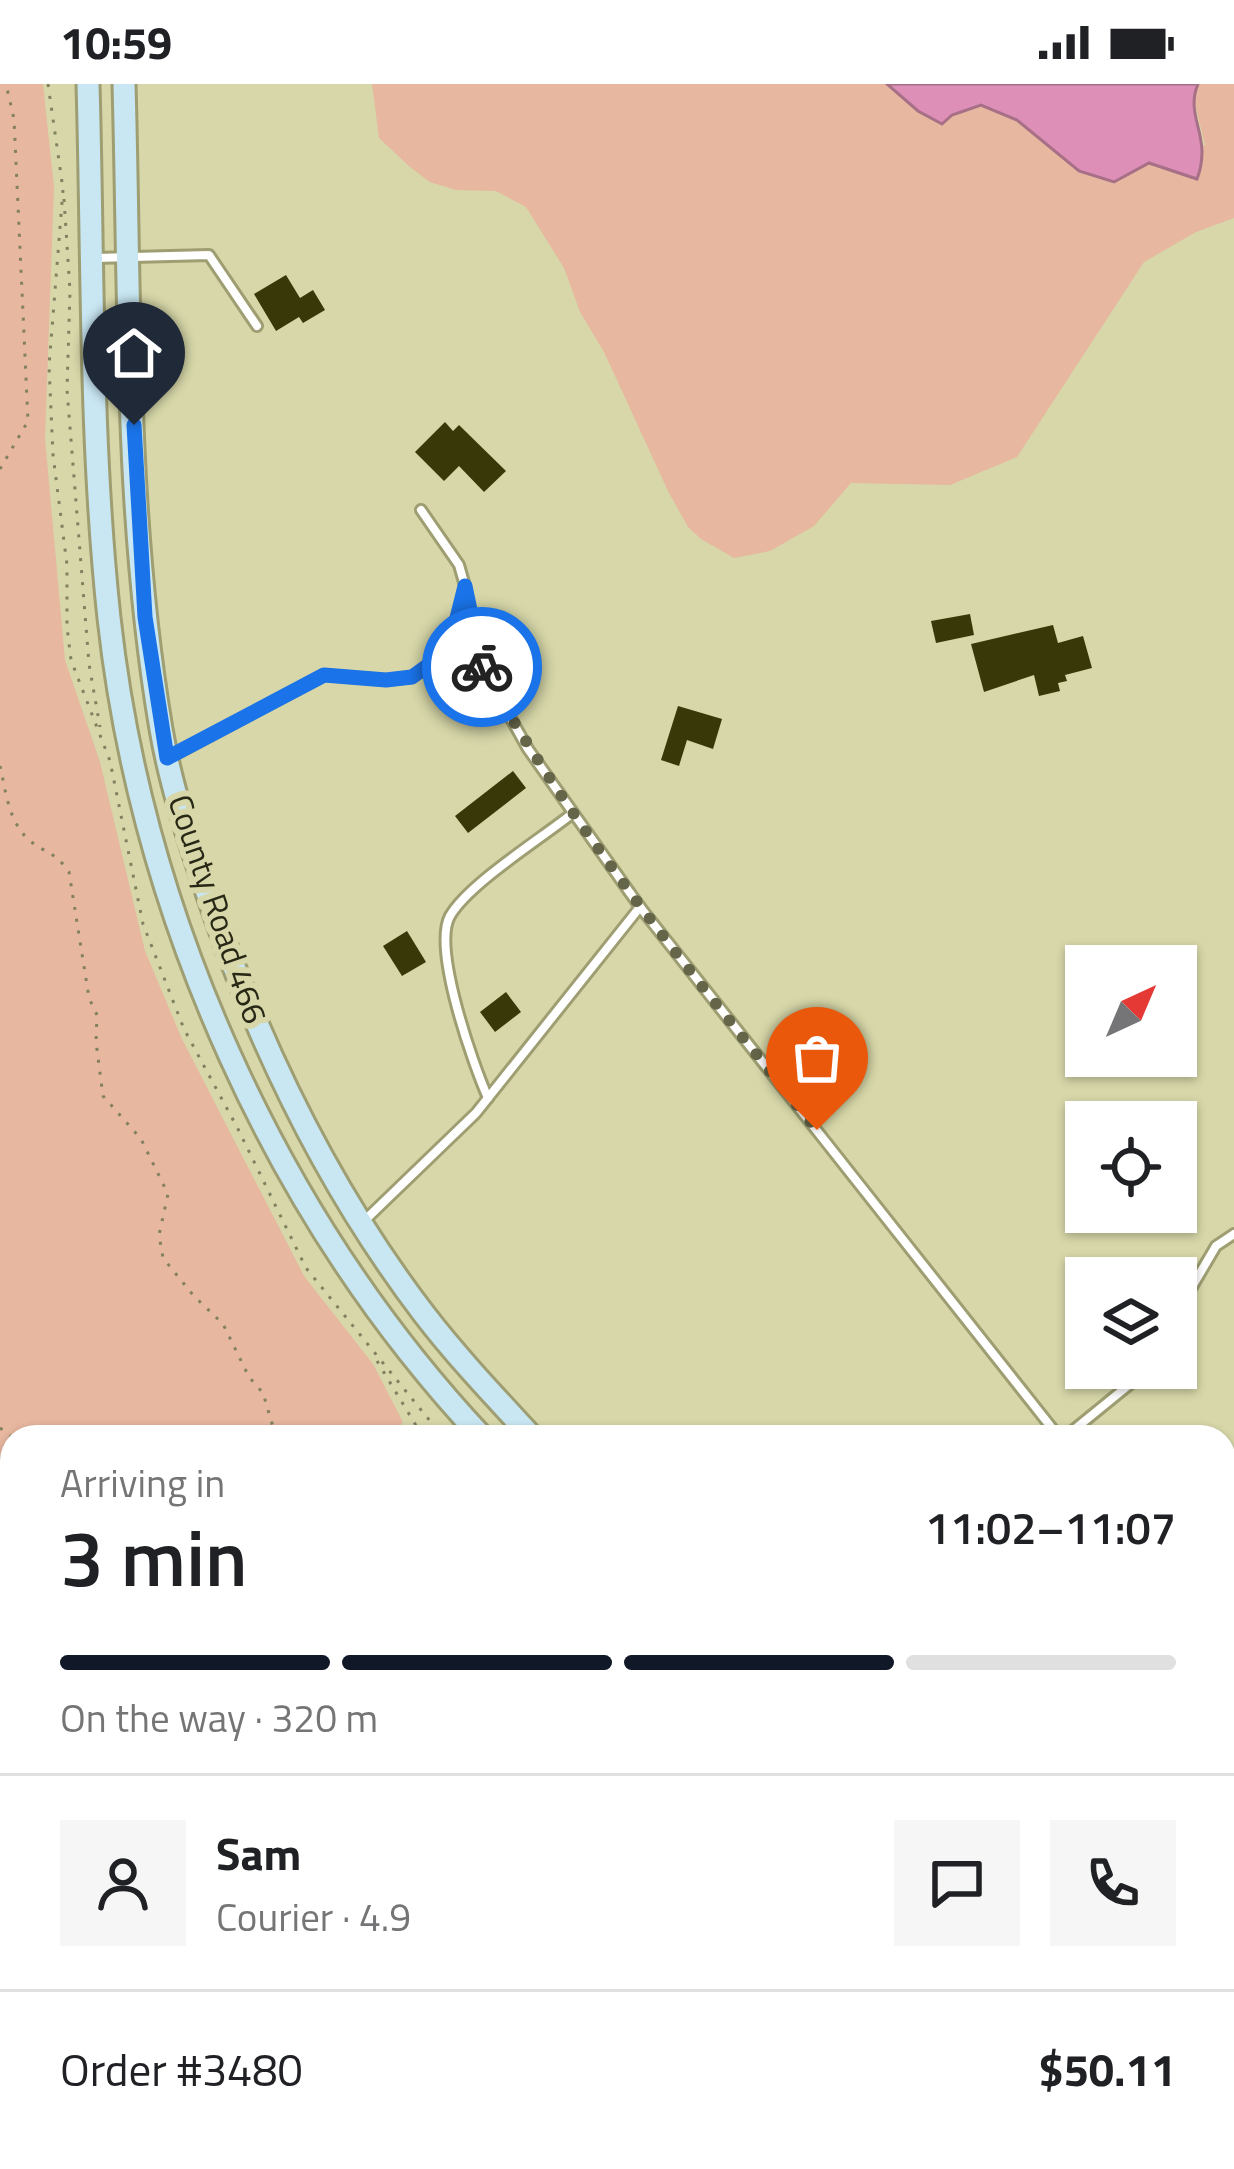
<!DOCTYPE html>
<meta charset="utf-8">
<style>
:root{--surface:#fff;--page:#f6f6f6;--text:#202124;--muted:#757577;--line:#e0e0e0;--accent:#111827}
body{margin:0;font-family:"Titillium Web",sans-serif;background:var(--page);color:var(--text);height:100vh;display:flex;flex-direction:column;font-size:45px;white-space:nowrap}
*{box-sizing:border-box;margin:0}
p{font-size:39px;color:var(--muted)}
.icon{flex:none;width:66px;height:66px;fill:none;stroke:currentColor;stroke-width:2;stroke-linecap:round;stroke-linejoin:round}
.map{position:relative;flex:1;overflow:hidden}
.panel{position:absolute;left:0px;top:1341px;width:1236px;height:744px;display:flex;flex-direction:column;background:var(--surface);border-radius:36px 36px 0 0;box-shadow:0 3px 9px #0004}
.panel>*{flex:none}
.needle{width:78px;rotate:44deg}
.buttons{position:absolute;left:1065px;top:861px;display:grid;gap:24px}
.buttons a{display:grid;place-items:center;width:132px;height:132px;border-radius:0px;background:var(--surface);box-shadow:0 3px 9px #0004;font-size:60px}
.pin{position:absolute;display:grid;place-items:center;width:102px;height:102px;color:#fff;margin:-123px -51px;border-radius:50% 50% 50% 0;rotate:-45deg;box-shadow:0 0 12px #0007}
.pin .icon{rotate:45deg}
.courier{position:absolute;display:grid;place-items:center;width:120px;height:120px;margin:-60px;border:9px solid #1a73e8;border-radius:50%;background:#fff;color:#222;box-shadow:0 3px 15px #0007}
.head em{font-style:normal;font-weight:600}
.head div{display:flex;flex-direction:column-reverse}
.head{display:flex;align-items:center;justify-content:space-between;height:204px;padding:0 60px}
h1{font-size:78px;font-weight:600;line-height:90px}
.bar{display:grid;grid-template-columns:repeat(4,1fr);gap:18px 12px;align-content:center;height:144px;padding:0 60px}
.bar i{height:15px;border-radius:9px;background:var(--line)}
.bar .active{background:var(--accent)}
.bar p{grid-column:span 4}
.line{display:flex;align-items:center;gap:30px;padding:0 60px;border-top:3px solid var(--line)}
.line div{flex:1}
.round{display:grid;place-items:center;flex:none;width:126px;height:126px;border-radius:0px;background:var(--page)}
.status{display:flex;justify-content:space-between;align-items:center;height:84px;padding:0 60px;background:var(--surface);direction:ltr}
.status svg{height:33px;fill:currentColor}
.map>svg:first-child{display:block}
.green{fill:#e7b79f}
.water{fill:#de8fb7;stroke:#a77087;stroke-width:3}
.building{fill:#393808}
.lines{fill:none;stroke-linecap:round;stroke-linejoin:round}
.lane-casing{stroke:#9e9e72;stroke-width:14}
.street-casing{stroke:#9e9e72;stroke-width:21}
.secondary-casing{stroke:#9e9e72;stroke-width:27}
.path{stroke:#818161;stroke-width:3;stroke-dasharray:3 9;stroke-linecap:butt}
.lane{stroke:#fff;stroke-width:8}
.street{stroke:#fff;stroke-width:15}
.secondary{stroke:#c9e7f3;stroke-width:21}
.done{stroke:#656549;stroke-width:12;stroke-dasharray:0 21.6}
.route{stroke:#1a73e8;stroke-width:15}
.labels{text-anchor:middle;dominant-baseline:central;stroke-width:12;stroke-linejoin:round;paint-order:stroke}
.street-label{font-size:33px;fill:#282816;stroke:#d7d7a9}
</style>
<div class="status"><b>10:59</b><svg viewBox="0 0 49 12"><path d="M0 12V9h3v3zM5 12V6h3v6zM10 12V3h3v9zM15 12V0h3v12zM26 1h20v11H26zM47 4h2v5h-2z"/></svg></div>
<div class="map">
<svg width="1234" height="2085" viewBox="0 0 1234 2085">
<rect width="100%" height="100%" fill="#d7d7a9"/>
<g class="green">
<polygon points="0,0 43,0 54,103 45,354 65,576 100,678 145,867 182,955 304,1192 373,1280 403,1338 391,1353 12,1353 12,1741 0,1757"/>
<path d="M 372,0 L 887,0 C 923,31 935,37 981,21 L 1017,36 L 1149,78 L 1205,61 L 1193,12 L 1198,0 L 1234,0 L 1234,134 L 1196,148 L 1144,178 L 1017,373 L 950,401 L 851,399 L 814,442 L 770,467 L 734,474 L 701,455 L 688,443 L 668,407 L 604,268 L 580,228 L 564,184 L 526,123 L 496,107 L 456,106 L 430,98 L 410,83 L 379,54 Z"/>
<polygon points="0,2009 12,2023 12,2073 47,2073 53,2085 0,2085"/>
<polygon points="955,2073 1147,2073 1160,2085 948,2085"/>
</g>
<path class="water" d="M 887,0 L 1198,0 C 1184,33 1213,52 1197,95 L 1149,79 L 1114,98 L 1079,87 L 1017,36 L 981,21 L 952,31 L 942,40 L 918,27 Z"/>
<g class="building">
<polygon points="286,191 300,214 313,206 325,226 303,239 299,233 276,247 254,210"/>
<polygon points="445,338 453,347 459,341 506,387 484,408 459,382 444,397 415,368"/>
<polygon points="970,530 974,551 936,559 931,537"/>
<polygon points="1053,541 1058,559 1083,552 1092,584 1065,591 1067,597 1058,599 1060,607 1039,612 1034,591 984,608 971,560"/>
<polygon points="678,622 722,635 713,665 687,656 679,682 661,676"/>
<polygon points="513,687 526,704 468,749 455,732"/>
<polygon points="407,847 426,878 402,892 383,862"/>
<polygon points="506,908 521,928 495,948 480,928"/>
</g>
<g class="lines">
<defs>
<g id="lane">
<polyline points="95,174 209,171 257,242"/>
<polyline points="421,426 459,481 465,502"/>
<polyline points="170,673 324,591 386,596 412,593 437,575 453,550 465,502 478,576 528,665 640,823 1059,1353"/>
<path d="M 488,1014 C 473,980 432,864 450,832 C 468,800 542,754 573,729"/>
<polyline points="363,1138 476,1029 640,823"/>
<polyline points="1176,1230 1216,1162 1234,1150"/>
<polyline points="1065,1353 1135,1296 1142,1284"/>
</g>
<g id="street">
<polyline points="312,2073 333,2085"/>
<polyline points="494,2085 503,2073"/>
<polyline points="787,2085 797,2073"/>
</g>
<g id="secondary">
<path d="M 88,0 C 93,177 90,358 109,534 C 142,833 276,1133 482,1353"/>
<path d="M 124,0 C 130,214 125,433 161,645 C 171,704 191,763 211,820 C 261,965 330,1107 424,1230 C 457,1273 495,1313 532,1353"/>
<polyline points="1224,2021 1234,2031"/>
<polyline points="1224,2073 1234,2083"/>
</g>
</defs>
<use href="#lane" class="lane-casing"/>
<use href="#street" class="street-casing"/>
<use href="#secondary" class="secondary-casing"/>
<g class="path">
<polyline points="48,0 63,105"/>
<polyline points="63,106 49,282 53,371 67,481 67,543 71,576 110,677 143,840 184,945 238,1045 306,1184 443,1353"/>
<polyline points="64,115 70,207 67,306 89,580 100,643"/>
<polyline points="0,385 28,337 14,35 6,0"/>
<path d="M 0,682 C 6,707 8,738 30,757 C 47,770 55,768 69,788 L 89,914 L 97,931 L 96,958 L 103,1012 L 141,1055 L 168,1110 L 159,1151 L 163,1174 L 193,1211 L 223,1240 L 249,1293 L 263,1309 L 276,1353"/>
<polyline points="377,1277 423,1353"/>
<polyline points="0,1344 12,1353"/>
<polyline points="0,1676 12,1628"/>
<polyline points="0,1702 12,1711"/>
<polyline points="1104,2073 1115,2085"/>
<polyline points="1186,2073 1200,2085"/>
<polyline points="958,2085 968,2073"/>
</g>
<use href="#lane" class="lane"/>
<use href="#street" class="street"/>
<use href="#secondary" class="secondary"/>
</g>
<g class="lines">
<path class="done" d="M 482,583 C 575,750 698,897 817,1046"/>
<polyline class="route" points="134,341 145,533 167,674 324,591 386,596 412,593 437,575 453,550 465,502 482,583"/>
</g>
<g class="labels">
<g class="street-label">
<text transform="translate(218 825) rotate(71)">County Road 466</text>
</g>
</g>
</svg>
<div class="buttons">
<a><svg class="needle" viewBox="-14 -14 28 28"><path d="M0-13l5 13h-10z" fill="#e53935"/><path d="M0 13l5-13h-10z" fill="#757577"/></svg></a>
<a><svg class="icon" aria-label="locate" viewBox="0 0 24 24"><circle cx="12" cy="12" r="6"/><path d="M12 2v4M12 18v4M2 12h4M18 12h4"/></svg></a>
<a><svg class="icon" aria-label="layers" viewBox="0 0 24 24"><path d="M12 4l9 5-9 5-9-5zM3 14l9 5 9-5"/></svg></a>
</div>
<div class="pin" style="left:817px;top:1046px;background:#ea580c"><svg class="icon" aria-label="bag" viewBox="0 0 24 24"><path d="M5 8h14l-1 12H6zM9 8a3 3 0 0 1 6 0"/></svg></div>
<div class="pin" style="left:134px;top:341px;background:#1f2937"><svg class="icon" aria-label="home" viewBox="0 0 24 24"><path d="M3 11l9-7 9 7M6 9v11h12V9"/></svg></div>
<div class="courier" style="left:482px;top:583px"><svg class="icon" aria-label="bike" viewBox="0 0 24 24"><circle cx="6" cy="16" r="4"/><circle cx="18" cy="16" r="4"/><path d="M6 16l4-8h5l3 8M10 8l3 8H6M13 5h3"/></svg></div>
<section class="panel">
<div class="head"><div><h1>3 min</h1><p>Arriving in</p></div><em>11:02–11:07</em></div>
<div class="bar"><i class="active"></i><i class="active"></i><i class="active"></i><i></i><p>On the way · 320 m</p></div>
<div class="line" style="height:216px"><a class="round"><svg class="icon" aria-label="person" viewBox="0 0 24 24"><circle cx="12" cy="8" r="4"/><path d="M4 21q1-7 8-7t8 7"/></svg></a><div><b>Sam</b><p>Courier · 4.9</p></div><a class="round"><svg class="icon" aria-label="chat" viewBox="0 0 24 24"><path d="M4 5h16v11H9l-5 4z"/></svg></a><a class="round"><svg class="icon" aria-label="phone" viewBox="0 0 24 24"><path d="M5 4h4l2 5-3 2q2 4 5 5l2-3 5 2v4C11 20 4 13 5 4z"/></svg></a></div>
<div class="line" style="height:156px"><div>Order #3480</div><b>$50.11</b></div>
</section>
</div>
